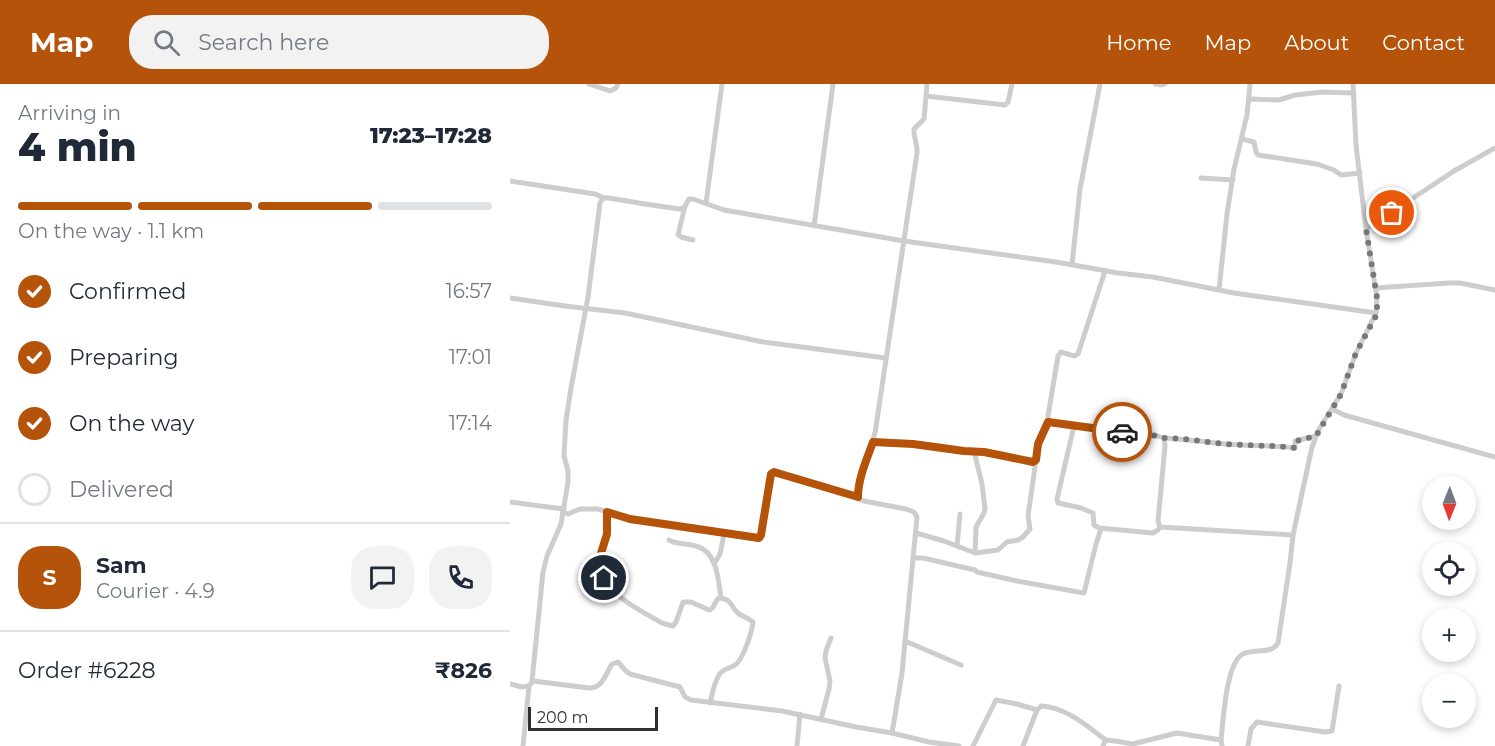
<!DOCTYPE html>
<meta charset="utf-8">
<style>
:root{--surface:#fff;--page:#f2f2f3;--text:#1f2937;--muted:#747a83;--line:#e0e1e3;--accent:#b45309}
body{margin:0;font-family:Montserrat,sans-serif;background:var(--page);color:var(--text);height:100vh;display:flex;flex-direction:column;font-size:22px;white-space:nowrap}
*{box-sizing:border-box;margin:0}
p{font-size:20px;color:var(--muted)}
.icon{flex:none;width:33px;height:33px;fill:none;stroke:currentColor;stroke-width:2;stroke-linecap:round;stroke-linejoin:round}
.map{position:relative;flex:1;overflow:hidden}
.details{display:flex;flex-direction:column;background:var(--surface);width:510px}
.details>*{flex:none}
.needle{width:39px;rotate:181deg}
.tools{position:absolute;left:912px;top:392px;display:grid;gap:12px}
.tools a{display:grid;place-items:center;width:54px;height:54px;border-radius:50%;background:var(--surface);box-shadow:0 3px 9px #0003;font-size:30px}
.scale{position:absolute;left:18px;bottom:15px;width:130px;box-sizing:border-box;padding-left:6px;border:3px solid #303030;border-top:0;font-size:16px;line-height:21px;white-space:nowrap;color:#303030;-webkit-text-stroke:4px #fff;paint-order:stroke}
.pin{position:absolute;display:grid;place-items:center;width:51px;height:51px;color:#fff;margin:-26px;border:3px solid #fff;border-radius:50%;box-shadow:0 2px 6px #0007}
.courier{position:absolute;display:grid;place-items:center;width:60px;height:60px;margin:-30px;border:4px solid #b45309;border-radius:50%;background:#fff;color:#222;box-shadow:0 2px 8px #0007}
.head em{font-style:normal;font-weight:800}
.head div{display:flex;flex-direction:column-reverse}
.head{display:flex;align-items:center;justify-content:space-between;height:102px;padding:0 18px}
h1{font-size:39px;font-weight:800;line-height:45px}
.bar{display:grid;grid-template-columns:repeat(4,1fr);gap:9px 6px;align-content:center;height:72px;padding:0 18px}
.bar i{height:8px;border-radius:4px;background:var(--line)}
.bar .selected{background:var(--accent)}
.bar p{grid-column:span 4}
.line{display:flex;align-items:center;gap:15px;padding:0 18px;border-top:2px solid var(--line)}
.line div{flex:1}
.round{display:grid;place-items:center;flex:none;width:63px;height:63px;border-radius:24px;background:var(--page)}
ol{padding:0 18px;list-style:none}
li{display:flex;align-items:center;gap:18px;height:66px}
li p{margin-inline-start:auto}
li .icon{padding:6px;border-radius:50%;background:var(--accent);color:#fff;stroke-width:4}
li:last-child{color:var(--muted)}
li i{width:33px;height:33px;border:3px solid var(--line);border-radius:50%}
header{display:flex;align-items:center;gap:36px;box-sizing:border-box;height:84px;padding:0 30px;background:var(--accent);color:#fff}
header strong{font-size:28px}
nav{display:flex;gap:33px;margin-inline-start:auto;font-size:21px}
.search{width:420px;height:54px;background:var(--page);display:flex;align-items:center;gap:15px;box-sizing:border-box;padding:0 21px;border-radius:24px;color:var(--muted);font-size:22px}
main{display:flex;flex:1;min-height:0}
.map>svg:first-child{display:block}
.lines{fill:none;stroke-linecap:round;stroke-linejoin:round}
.minor{stroke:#cdcdcd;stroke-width:5}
.done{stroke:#787878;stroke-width:6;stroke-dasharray:0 10.8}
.route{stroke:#b45309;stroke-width:8}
</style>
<header>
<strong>Map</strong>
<div class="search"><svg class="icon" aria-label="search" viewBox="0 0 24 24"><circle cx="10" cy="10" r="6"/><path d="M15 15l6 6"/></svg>Search here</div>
<nav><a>Home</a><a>Map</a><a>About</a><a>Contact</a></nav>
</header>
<main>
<section class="details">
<div class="head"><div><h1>4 min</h1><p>Arriving in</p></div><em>17:23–17:28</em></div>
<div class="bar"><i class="selected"></i><i class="selected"></i><i class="selected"></i><i></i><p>On the way · 1.1 km</p></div>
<ol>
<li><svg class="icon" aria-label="check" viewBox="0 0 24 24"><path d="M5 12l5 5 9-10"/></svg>Confirmed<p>16:57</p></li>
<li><svg class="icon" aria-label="check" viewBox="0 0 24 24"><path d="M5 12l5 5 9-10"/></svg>Preparing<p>17:01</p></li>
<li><svg class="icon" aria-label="check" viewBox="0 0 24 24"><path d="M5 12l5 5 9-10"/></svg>On the way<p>17:14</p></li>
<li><i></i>Delivered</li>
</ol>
<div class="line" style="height:108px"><b class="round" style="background:var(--accent);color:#fff">S</b><div><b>Sam</b><p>Courier · 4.9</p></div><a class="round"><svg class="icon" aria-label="chat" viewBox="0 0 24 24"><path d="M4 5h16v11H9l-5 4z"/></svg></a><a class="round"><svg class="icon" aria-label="phone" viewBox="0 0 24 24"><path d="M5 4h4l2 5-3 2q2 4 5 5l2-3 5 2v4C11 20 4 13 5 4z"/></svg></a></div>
<div class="line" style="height:78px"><div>Order #6228</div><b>₹826</b></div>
</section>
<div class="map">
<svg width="985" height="662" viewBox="0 0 985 662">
<rect width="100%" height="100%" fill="#fff"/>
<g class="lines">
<g class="minor">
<polyline points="79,0 100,7 106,4 108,0"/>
<path d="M 417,0 L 414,35 L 404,45 C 403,53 408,60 407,69 L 365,349 L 355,381 L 348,410 L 349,415 L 354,417 L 396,425 L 404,428 L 407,433 L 392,589 L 382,649 L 419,658 L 449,662"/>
<polyline points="645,0 652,1 655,0"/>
<polyline points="416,12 495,21 498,18 502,0"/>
<polyline points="739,15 769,16 785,11 812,8 844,9"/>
<polyline points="732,55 744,58 746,68 748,71 807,80 824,86 831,91 850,89"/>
<polyline points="691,94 723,96"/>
<polyline points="0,97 85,110 94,114"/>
<polyline points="196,119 212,0"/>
<polyline points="175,122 168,151 171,153 183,156"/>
<polyline points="304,142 323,0"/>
<polyline points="856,145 944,87 985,64"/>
<polyline points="562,181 570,105 590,0"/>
<polyline points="595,187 568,270 564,272 551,268 548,272 538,332 538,338 648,352 654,354 655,362 648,437 650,443 783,451"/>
<polyline points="865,204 939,199 950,199 985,206"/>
<polyline points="709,206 717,130 724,85 737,31 740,0"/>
<polyline points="0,214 55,222 115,229 253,258 376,274"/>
<polyline points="822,325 834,331 985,373"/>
<polyline points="564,342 547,415 548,419 571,424 583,429 584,441 589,444 643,449 648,446 650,443"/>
<path d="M 654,354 C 674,355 694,358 715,360 C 738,362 761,361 785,364 L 785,357 L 806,352"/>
<polyline points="363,358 403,360 454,367 471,367 523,378 526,376 528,360 538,338"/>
<polyline points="464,367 472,400 475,425 474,429 466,443 465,469"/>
<polyline points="0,418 54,425"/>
<polyline points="53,428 58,430 70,425 88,425 120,435 246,455 250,453 251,451 258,399 260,392 262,389 348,413"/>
<path d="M 97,428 C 98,437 99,446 96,455 C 93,462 89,470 89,477 C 87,506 131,527 152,539 L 163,542 L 166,538 L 173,518 L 181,518 L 199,526 C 205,525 204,517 209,514 C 223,515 220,523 229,530 C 234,533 239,534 243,538 C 242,548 233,576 225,581 C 219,585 212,585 209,591 C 204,599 202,610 200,619"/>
<polyline points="406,449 434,457 465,469 488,466 497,458 508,456 513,453 520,445 518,432 526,376"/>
<path d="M 159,456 C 168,461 176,459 186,462 C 208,468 208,496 211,514"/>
<polyline points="447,462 450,430"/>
<polyline points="403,474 413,474 465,486 467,488 507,497 574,509 586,460 591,445"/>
<polyline points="204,480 210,470 214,450"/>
<polyline points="395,557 451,581"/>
<path d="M 22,597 L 33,488 L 37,472 L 51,440 L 58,398 L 58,387 L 54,372 L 56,336 L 61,304 L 78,213 L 90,119 C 92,115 94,113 99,114 L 135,120 L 169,125 L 174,124 L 179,115 L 183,115 L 214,126 L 394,157 L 546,178 L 608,189 L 643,193 L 724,209 L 866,229"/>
<path d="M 0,600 L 12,603 L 19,602 L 23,597 L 79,604 C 93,604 95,591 102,580 L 108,578 L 116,587 L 120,590 L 170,603 L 175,613 L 181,616 L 272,627 L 346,643 L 382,649"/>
<polyline points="311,635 319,605 320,597 315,574 316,567 321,554"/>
<polyline points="13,662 19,602"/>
<polyline points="287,662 290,630"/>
<polyline points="463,662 486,616 507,620 527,626"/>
<path d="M 513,662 L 527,626 L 531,622 C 556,623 578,643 596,656"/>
<polyline points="593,662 595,657 598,656 623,660 667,649 711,656"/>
<path d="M 712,662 L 711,656 C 713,638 716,578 733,570 C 744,564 761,571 768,559 L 780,479 L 783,451 L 802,363 L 809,345 L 831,310 L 846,269 L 866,229 L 867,214 L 856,145 L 846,61 L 843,0"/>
<polyline points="738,662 741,645 747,638 815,648 822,647 829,602"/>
</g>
</g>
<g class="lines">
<polyline class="done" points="612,348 648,352 654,354 674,355 714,360 755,362 767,362 785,364 786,357 806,352 831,310 846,269 867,230 867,214 856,145 882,129"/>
<path class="route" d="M 94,494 L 88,479 L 97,450 L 97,428 L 120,435 L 249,454 L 251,451 L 261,390 L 264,388 L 348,413 C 348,394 357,375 363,358 L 403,360 L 454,367 L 474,368 L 523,378 L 526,376 L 528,360 L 538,338 L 612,348"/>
</g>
</svg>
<div class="tools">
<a><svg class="needle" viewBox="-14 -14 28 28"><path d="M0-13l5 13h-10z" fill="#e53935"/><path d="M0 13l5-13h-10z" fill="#747a83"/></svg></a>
<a><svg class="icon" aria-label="locate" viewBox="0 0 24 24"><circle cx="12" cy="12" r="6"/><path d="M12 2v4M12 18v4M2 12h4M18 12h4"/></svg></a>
<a>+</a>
<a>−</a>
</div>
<div class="scale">200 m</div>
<div class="pin" style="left:882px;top:129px;background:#ea580c"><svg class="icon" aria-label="bag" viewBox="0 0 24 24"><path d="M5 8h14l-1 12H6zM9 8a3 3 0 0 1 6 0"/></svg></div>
<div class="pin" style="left:94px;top:494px;background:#1f2937"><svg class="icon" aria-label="home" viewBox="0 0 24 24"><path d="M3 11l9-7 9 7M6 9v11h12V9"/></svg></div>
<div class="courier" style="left:612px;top:348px"><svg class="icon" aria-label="car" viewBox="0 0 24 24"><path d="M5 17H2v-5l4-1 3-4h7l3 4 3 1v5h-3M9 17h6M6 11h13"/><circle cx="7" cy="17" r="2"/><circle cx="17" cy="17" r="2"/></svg></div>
</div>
</main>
